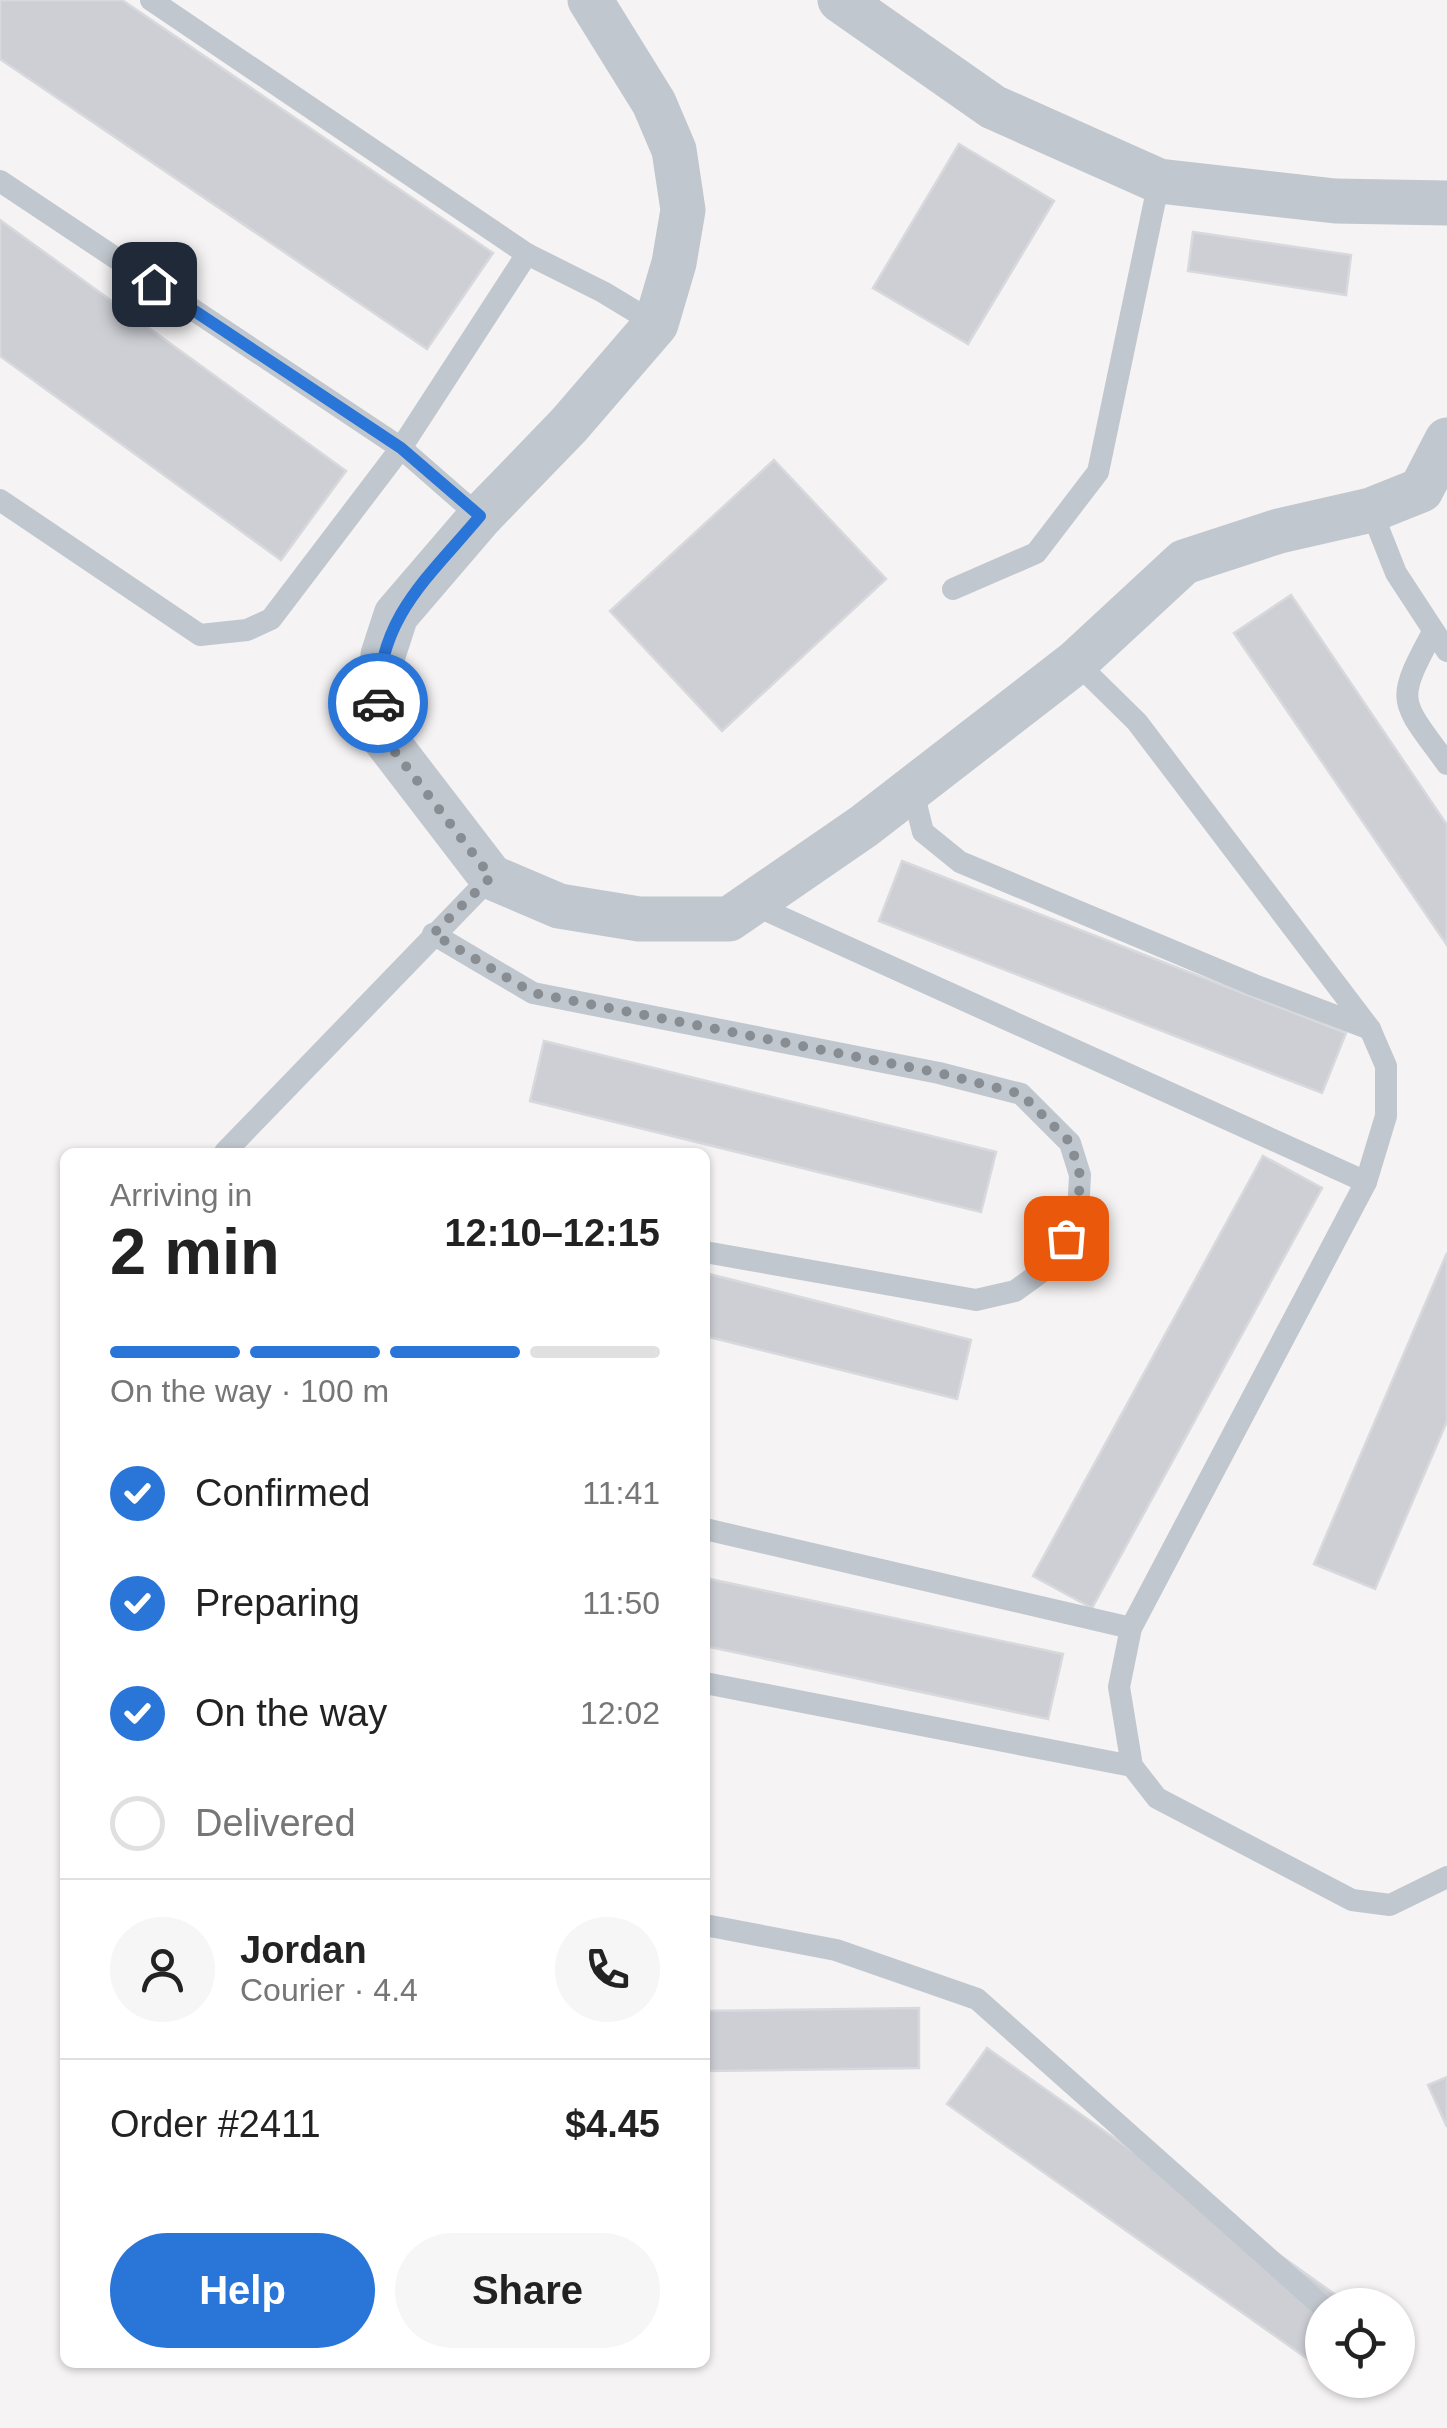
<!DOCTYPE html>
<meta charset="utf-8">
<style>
:root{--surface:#fff;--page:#f6f6f6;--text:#222;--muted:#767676;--line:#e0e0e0;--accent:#2a75d8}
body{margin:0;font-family:Helvetica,sans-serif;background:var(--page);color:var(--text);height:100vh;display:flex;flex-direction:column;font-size:38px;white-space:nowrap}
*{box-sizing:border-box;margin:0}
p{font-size:32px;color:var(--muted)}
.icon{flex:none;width:55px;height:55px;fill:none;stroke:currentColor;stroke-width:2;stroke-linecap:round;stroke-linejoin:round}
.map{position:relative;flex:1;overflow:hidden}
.sheet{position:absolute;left:60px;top:1148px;width:650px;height:1220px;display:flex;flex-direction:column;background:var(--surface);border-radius:15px;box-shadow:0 2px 8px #0004}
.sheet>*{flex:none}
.controls{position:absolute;left:1305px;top:2288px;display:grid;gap:20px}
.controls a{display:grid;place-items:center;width:110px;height:110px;border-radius:50%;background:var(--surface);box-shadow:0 2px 8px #0004;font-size:50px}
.pin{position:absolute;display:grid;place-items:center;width:85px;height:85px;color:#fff;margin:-42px;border-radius:20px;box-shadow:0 5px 15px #0006}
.courier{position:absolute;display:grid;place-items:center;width:100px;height:100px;margin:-50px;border:8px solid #2a75d8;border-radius:50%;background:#fff;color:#222;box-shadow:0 2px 12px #0007}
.summary em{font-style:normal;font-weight:700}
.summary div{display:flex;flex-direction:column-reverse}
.summary{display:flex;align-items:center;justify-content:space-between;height:170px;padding:0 50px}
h1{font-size:65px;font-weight:700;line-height:75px}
.bar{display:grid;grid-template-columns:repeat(4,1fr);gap:15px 10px;align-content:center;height:120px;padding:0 50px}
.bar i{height:12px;border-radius:8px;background:var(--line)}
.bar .selected{background:var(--accent)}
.bar p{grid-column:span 4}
.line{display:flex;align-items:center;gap:25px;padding:0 50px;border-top:2px solid var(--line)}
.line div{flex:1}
.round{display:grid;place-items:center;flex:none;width:105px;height:105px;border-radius:52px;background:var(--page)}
ol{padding:0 50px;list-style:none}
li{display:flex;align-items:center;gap:30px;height:110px}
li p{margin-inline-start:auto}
li .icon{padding:10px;border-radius:50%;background:var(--accent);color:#fff;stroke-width:4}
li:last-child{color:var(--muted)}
li i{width:55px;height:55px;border:5px solid var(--line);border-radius:50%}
.primary-button{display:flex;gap:20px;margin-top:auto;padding:20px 50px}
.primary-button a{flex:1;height:115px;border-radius:60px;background:var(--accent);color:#fff;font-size:40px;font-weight:700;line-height:115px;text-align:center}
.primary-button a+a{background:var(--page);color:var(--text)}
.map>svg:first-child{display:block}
.building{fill:#cdcfd5;stroke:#d7d9dd;stroke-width:2.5}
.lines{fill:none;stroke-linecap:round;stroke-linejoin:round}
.lane{stroke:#c0c7ce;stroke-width:22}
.street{stroke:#c0c7ce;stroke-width:45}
.done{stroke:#878d93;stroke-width:10;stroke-dasharray:0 18}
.route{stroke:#2a75d8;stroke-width:12}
</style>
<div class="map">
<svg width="1447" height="2428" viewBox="0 0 1447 2428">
<rect width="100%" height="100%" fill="#f5f3f3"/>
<g class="building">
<polygon points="0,0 122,0 493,253 427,349 0,59"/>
<polygon points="959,144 1054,201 968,344 873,288"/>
<polygon points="0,220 346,471 281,560 0,356"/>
<polygon points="1193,232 1351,255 1346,295 1188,271"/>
<polygon points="774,460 886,579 722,731 610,611"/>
<polygon points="1291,595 1447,825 1447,945 1234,633"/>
<polygon points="902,861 1346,1033 1322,1093 879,921"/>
<polygon points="544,1041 996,1152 981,1212 530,1101"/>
<polygon points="1263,1156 1322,1188 1092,1608 1033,1576"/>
<polygon points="1447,1253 1447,1421 1375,1589 1314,1564"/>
<polygon points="705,1273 971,1340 957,1399 705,1336"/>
<polygon points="705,1578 1063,1654 1048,1719 705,1646"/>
<polygon points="919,2008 919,2068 705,2071 705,2011"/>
<polygon points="987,2048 1350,2305 1322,2305 1322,2369 947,2104"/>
<polygon points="1447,2077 1447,2127 1428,2085"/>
</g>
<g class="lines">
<g class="lane">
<polyline points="151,0 527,254 603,292 656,324"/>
<polyline points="0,181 401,448 480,517"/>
<polyline points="0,500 200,635 247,630 271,619 401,448 527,254"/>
<polyline points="1371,510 1396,573 1447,651"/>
<polyline points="953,589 1036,553 1098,472 1159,181"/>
<path d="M 1433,632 C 1394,704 1400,699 1447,764"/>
<polyline points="1076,662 1137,722 1370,1029 1386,1066 1386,1116 1366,1182 1131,1628 1119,1687 1132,1766 1157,1798 1352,1900 1390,1905 1447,1877"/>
<polyline points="912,788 923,832 960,862 1254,985 1370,1029"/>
<polyline points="752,904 1366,1182"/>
<polyline points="433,934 533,993 939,1073 1021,1094 1070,1143 1080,1175 1078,1215 1055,1262 1015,1291 976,1300 705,1252"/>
<polyline points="225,1152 491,877"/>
<polyline points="705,1529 1131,1628"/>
<polyline points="705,1683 1132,1766"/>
<polyline points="705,1925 836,1950 977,1999 1322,2306"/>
</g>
<g class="street">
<polyline points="590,0 654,103 674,150 683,210 674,263 656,324 569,425 480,517 396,615 383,655 378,699 382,735 491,877 559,906 639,919 729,919 864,826 1076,662 1184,562 1279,531 1371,510 1421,490 1447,440"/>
<polyline points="840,0 993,107 1159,181 1335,201 1447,203"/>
</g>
</g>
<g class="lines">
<polyline class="done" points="378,703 382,735 491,877 433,934 533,993 939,1073 1021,1094 1070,1142 1080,1175 1078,1215 1066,1238"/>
<path class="route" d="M 154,284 L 401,448 L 480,516 C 429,577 378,617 378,703"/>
</g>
</svg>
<div class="controls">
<a><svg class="icon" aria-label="locate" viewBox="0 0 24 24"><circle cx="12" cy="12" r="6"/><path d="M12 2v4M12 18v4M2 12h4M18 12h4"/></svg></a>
</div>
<div class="pin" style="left:1066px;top:1238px;background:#ea580c"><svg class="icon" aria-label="bag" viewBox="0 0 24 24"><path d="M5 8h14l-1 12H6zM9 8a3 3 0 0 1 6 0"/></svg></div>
<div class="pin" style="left:154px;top:284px;background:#1f2937"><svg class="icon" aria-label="home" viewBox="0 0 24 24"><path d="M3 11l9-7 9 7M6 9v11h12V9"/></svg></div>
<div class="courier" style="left:378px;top:703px"><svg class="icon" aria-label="car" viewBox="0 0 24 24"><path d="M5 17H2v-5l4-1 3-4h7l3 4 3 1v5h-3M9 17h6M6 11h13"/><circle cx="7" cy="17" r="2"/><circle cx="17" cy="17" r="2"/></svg></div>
<section class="sheet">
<div class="summary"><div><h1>2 min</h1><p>Arriving in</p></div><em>12:10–12:15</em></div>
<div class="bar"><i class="selected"></i><i class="selected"></i><i class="selected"></i><i></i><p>On the way · 100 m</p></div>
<ol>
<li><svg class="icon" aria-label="check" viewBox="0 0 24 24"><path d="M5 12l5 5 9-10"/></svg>Confirmed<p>11:41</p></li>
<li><svg class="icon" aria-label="check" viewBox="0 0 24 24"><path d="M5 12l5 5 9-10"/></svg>Preparing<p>11:50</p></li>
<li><svg class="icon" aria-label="check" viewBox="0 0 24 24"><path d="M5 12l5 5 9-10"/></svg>On the way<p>12:02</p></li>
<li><i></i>Delivered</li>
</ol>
<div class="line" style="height:180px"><a class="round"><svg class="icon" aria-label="person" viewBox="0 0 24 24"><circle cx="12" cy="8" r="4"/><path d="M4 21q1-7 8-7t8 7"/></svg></a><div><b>Jordan</b><p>Courier · 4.4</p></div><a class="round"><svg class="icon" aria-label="phone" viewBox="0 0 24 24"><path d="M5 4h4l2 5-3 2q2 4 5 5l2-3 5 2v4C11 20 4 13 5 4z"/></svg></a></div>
<div class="line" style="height:130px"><div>Order #2411</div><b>$4.45</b></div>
<div class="primary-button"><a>Help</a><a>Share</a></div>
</section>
</div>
